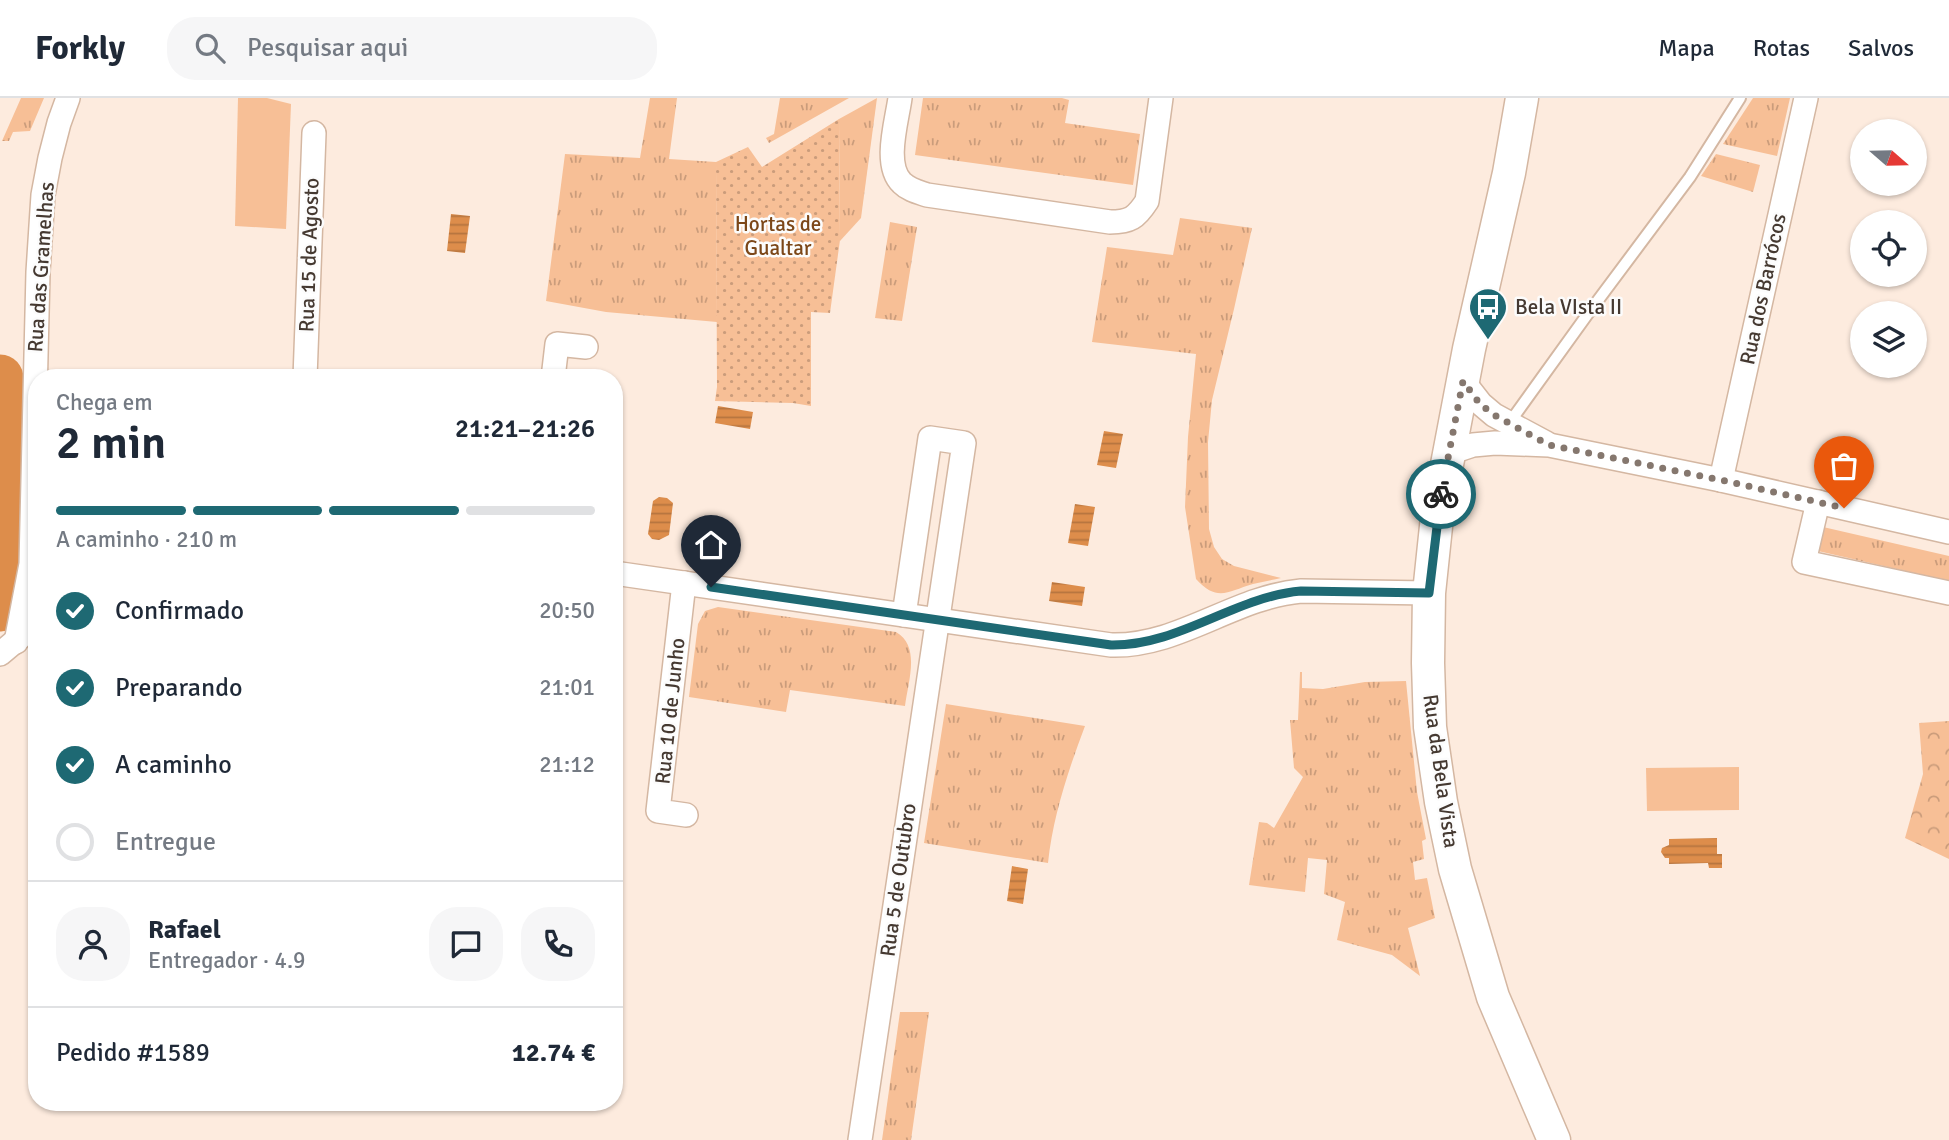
<!DOCTYPE html>
<html lang="pt">
<meta charset="utf-8">
<style>
:root{--surface:#fff;--page:#f6f6f7;--text:#1f2937;--muted:#747a83;--line:#e0e1e3;--accent:#1e6973}
body{margin:0;font-family:Signika,sans-serif;background:var(--page);color:var(--text);height:100vh;display:flex;flex-direction:column;font-size:26px;white-space:nowrap}
*{box-sizing:border-box;margin:0}
p{font-size:23px;color:var(--muted)}
.icon{flex:none;width:38px;height:38px;fill:none;stroke:currentColor;stroke-width:2;stroke-linecap:round;stroke-linejoin:round}
.map{position:relative;flex:1;overflow:hidden}
.side{position:absolute;left:28px;top:271px;width:595px;height:742px;display:flex;flex-direction:column;background:var(--surface);border-radius:28px;box-shadow:0 2px 5px #0004}
.side>*{flex:none}
.needle{width:46px;rotate:110deg}
.fabs{position:absolute;left:1850px;top:21px;display:grid;gap:14px}
.fabs a{display:grid;place-items:center;width:77px;height:77px;border-radius:50%;background:var(--surface);box-shadow:0 2px 5px #0004;font-size:35px}
.pin{position:absolute;display:grid;place-items:center;width:60px;height:60px;color:#fff;margin:-72px -30px;border-radius:50% 50% 50% 0;rotate:-45deg;box-shadow:0 0 7px #0007}
.pin .icon{rotate:45deg}
.courier{position:absolute;display:grid;place-items:center;width:70px;height:70px;margin:-35px;border:5px solid #1e6973;border-radius:50%;background:#fff;color:#222;box-shadow:0 2px 9px #0007}
.head em{font-style:normal;font-weight:600}
.head div{display:flex;flex-direction:column-reverse}
.head{display:flex;align-items:center;justify-content:space-between;height:119px;padding:0 28px}
h1{font-size:46px;font-weight:600;line-height:52px}
.bar{display:grid;grid-template-columns:repeat(4,1fr);gap:10px 7px;align-content:center;height:84px;padding:0 28px}
.bar i{height:9px;border-radius:5px;background:var(--line)}
.bar .active{background:var(--accent)}
.bar p{grid-column:span 4}
.line{display:flex;align-items:center;gap:18px;padding:0 28px;border-top:2px solid var(--line)}
.line div{flex:1}
.round{display:grid;place-items:center;flex:none;width:74px;height:74px;border-radius:28px;background:var(--page)}
ol{padding:0 28px;list-style:none}
li{display:flex;align-items:center;gap:21px;height:77px}
li p{margin-inline-start:auto}
li .icon{padding:7px;border-radius:50%;background:var(--accent);color:#fff;stroke-width:4}
li:last-child{color:var(--muted)}
li i{width:38px;height:38px;border:4px solid var(--line);border-radius:50%}
header{display:flex;align-items:center;gap:42px;box-sizing:border-box;height:98px;padding:0 35px;background:var(--surface);border-bottom:2px solid var(--line)}
header strong{font-size:33px}
nav{display:flex;gap:38px;margin-inline-start:auto;font-size:24px}
.search{width:490px;height:63px;background:var(--page);display:flex;align-items:center;gap:18px;box-sizing:border-box;padding:0 24px;border-radius:28px;color:var(--muted);font-size:26px}
.map>svg:first-child{display:block}
.grass{fill:url(#grass-tufts)}
.forest{fill:url(#forest-crowns)}
.park{fill:#f7bf96}
.garden{fill:url(#garden-dots)}
.water{fill:url(#water-rules)}
.lines{fill:none;stroke-linecap:round;stroke-linejoin:round}
.river{stroke:#dd8d4b;stroke-width:47}
.service-casing{stroke:#d4b7a2;stroke-width:14}
.minor-casing{stroke:#d4b7a2;stroke-width:26}
.secondary-casing{stroke:#d4b7a2;stroke-width:35}
.service{stroke:#fff;stroke-width:10}
.minor{stroke:#fff;stroke-width:23}
.secondary{stroke:#fff;stroke-width:32}
.done{stroke:#85776e;stroke-width:7;stroke-dasharray:0 12.6}
.route{stroke:#1e6973;stroke-width:9}
.labels{text-anchor:middle;dominant-baseline:central;stroke-width:5;stroke-linejoin:round;paint-order:stroke}
.park-label{font-size:21px;fill:#7c4718;stroke:#fcfcfc}
.street-label{font-size:21px;fill:#453931;stroke:#fcfcfc}
.poi-label{font-size:21px;fill:#453931;stroke:#fcfcfc;text-anchor:start}
</style>
<header>
<strong>Forkly</strong>
<div class="search"><svg class="icon" aria-label="search" viewBox="0 0 24 24"><circle cx="10" cy="10" r="6"/><path d="M15 15l6 6"/></svg>Pesquisar aqui</div>
<nav><a>Mapa</a><a>Rotas</a><a>Salvos</a></nav>
</header>
<div class="map">
<svg width="1949" height="1042" viewBox="0 0 1949 1042">
<defs>
<pattern id="grass-tufts" width="24" height="20" patternUnits="userSpaceOnUse" patternTransform="scale(1.75)"><rect width="24" height="20" fill="#f7bf96"/><path d="M3 7l-1-3M5 7V3M7 7l1-3M15 17l-1-3M17 17v-4M19 17l1-3" fill="none" stroke="#ca9c7b"/></pattern>
<pattern id="forest-crowns" width="20" height="18" patternUnits="userSpaceOnUse" patternTransform="scale(1.75)"><rect width="20" height="18" fill="#f7bf96"/><path d="M2 6a3 3 0 1 1 6 0M12 15a3 3 0 1 1 6 0" fill="none" stroke="#ca9c7b"/></pattern>
<pattern id="garden-dots" width="8" height="8" patternUnits="userSpaceOnUse" patternTransform="scale(1.75)"><rect width="8" height="8" fill="#f7bf96"/><path d="M2 2h.1M6 6h.1" fill="none" stroke="#ca9c7b" stroke-width="1.8" stroke-linecap="round"/></pattern>
<pattern id="water-rules" width="6" height="5" patternUnits="userSpaceOnUse" patternTransform="scale(1.75)"><rect width="6" height="5" fill="#dd8d4b"/><path d="M0 2.5h6" fill="none" stroke="#b5743f"/></pattern>
</defs>
<rect width="100%" height="100%" fill="#fdebde"/>
<g class="grass">
<polygon points="21,0 44,0 30,33 13,34 9,43 2,43"/>
<polygon points="650,0 677,0 669,61 716,64 717,224 606,214 546,203 565,56 640,60"/>
<polygon points="780,0 849,0 769,45 766,40 774,36"/>
<polygon points="877,0 861,120 840,143 839,21"/>
<polygon points="923,0 1062,0 1069,2 1065,25 1140,36 1133,87 915,57"/>
<polygon points="1753,0 1790,0 1777,58 1723,46"/>
<polygon points="1716,56 1760,67 1753,94 1701,78"/>
<path d="M 1180,120 L 1252,130 L 1234,211 L 1212,302 L 1208,344 L 1209,431 L 1214,449 L 1222,461 L 1234,468 L 1281,480 C 1272,482 1262,484 1253,486 C 1228,493 1218,505 1196,481 L 1185,409 L 1188,339 L 1196,256 L 1092,244 L 1107,149 L 1173,157 Z"/>
<polygon points="890,124 917,129 902,223 875,220"/>
<polygon points="1823,429 1949,458 1949,483 1818,453"/>
<path d="M 718,509 L 896,534 C 921,548 908,584 905,608 L 790,592 L 786,614 L 689,599 L 698,526 L 705,513 Z"/>
<polygon points="1300,574 1302,574 1302,590 1323,591 1365,584 1406,583 1417,694 1426,741 1422,743 1424,761 1413,764 1415,782 1427,780 1435,820 1408,830 1420,878 1392,857 1337,842 1345,804 1324,796 1327,762 1308,760 1305,794 1249,787 1259,724 1267,725 1274,730 1303,679 1294,670 1290,622 1298,622"/>
<path d="M 946,606 L 1085,628 C 1068,673 1053,718 1048,765 L 924,745 Z"/>
<polygon points="900,914 929,914 911,1042 882,1042"/>
</g>
<polygon class="forest" points="1949,623 1949,761 1905,740 1923,676 1919,625"/>
<g class="park">
<polygon points="238,0 267,0 291,6 286,131 235,128"/>
<polygon points="1739,669 1739,712 1647,713 1646,670"/>
</g>
<polygon class="garden" points="839,21 840,142 830,215 811,214 811,308 793,305 715,303 717,289 716,64 748,49 762,69"/>
<g class="water">
<polygon points="451,116 470,118 465,155 447,153"/>
<polygon points="718,308 753,314 750,331 715,325"/>
<polygon points="1104,333 1123,336 1116,370 1097,367"/>
<polygon points="659,399 667,400 673,405 669,437 659,442 652,441 648,436 653,403"/>
<polygon points="1075,406 1095,409 1088,448 1068,445"/>
<polygon points="1052,484 1085,489 1082,508 1049,503"/>
<polygon points="1717,740 1717,756 1722,756 1722,770 1709,770 1708,765 1669,766 1669,760 1665,760 1661,754 1662,750 1669,747 1669,741"/>
<polygon points="1012,768 1028,771 1023,806 1007,803"/>
</g>
<g class="lines">
<path class="river" d="M 0,280 C 8,326 6,373 6,420 C 7,449 10,482 0,510"/>
<defs>
<polyline id="service" points="1510,324 1587,217 1690,79 1740,0"/>
<g id="minor">
<path d="M 900,0 C 897,23 883,67 902,85 C 909,92 918,94 927,97 L 1110,124 C 1130,124 1136,120 1147,103 L 1161,0"/>
<polyline points="305,280 314,35"/>
<polyline points="553,280 557,246 586,249"/>
<polyline points="1463,283 1481,306 1494,317 1546,345"/>
<polyline points="1449,355 1473,347 1495,345 1549,347 1721,382 1949,434"/>
<polyline points="1721,382 1806,0"/>
<polyline points="1818,404 1804,464 1949,495"/>
<path d="M 614,475 L 1111,547 C 1179,549 1234,499 1301,493 L 1429,495"/>
<polyline points="684,485 658,713 686,717"/>
<polyline points="16,544 31,466 38,174 43,97 50,60 59,25 68,0"/>
<polyline points="0,556 37,525"/>
<polyline points="860,1042 964,345 930,340 904,517"/>
</g>
<polyline id="secondary" points="1522,0 1509,75 1469,251 1437,419 1429,495 1428,565 1430,629 1441,704 1455,771 1493,899 1554,1042"/>
</defs>
<use href="#service" class="service-casing"/>
<use href="#minor" class="minor-casing"/>
<use href="#secondary" class="secondary-casing"/>
<use href="#service" class="service"/>
<use href="#minor" class="minor"/>
<use href="#secondary" class="secondary"/>
</g>
<g class="lines">
<polyline class="done" points="1441,396 1463,283 1480,306 1494,317 1549,347 1721,382 1844,410"/>
<path class="route" d="M 711,489 L 1111,547 C 1179,548 1234,499 1301,493 L 1429,495 L 1441,396"/>
</g>
<defs>
<symbol id="bus-pin" viewBox="-11 -11 22 30"><path d="M0 17L-7.5 6A9.5 9.5 0 1 1 7.5 6Z" fill="#1e6973" stroke="#fcfcfc"/><path d="M-5-6H5V4H4V6H2V4H-2V6H-4V4H-5ZM-3.5-4V0h7V-4ZM-3.5 1.2v1.5H-2V1.2ZM2 1.2v1.5H3.5V1.2Z" fill="#fff"/></symbol>
</defs>
<g fill-rule="evenodd">
<use href="#bus-pin" x="1466" y="187" width="44" height="60"/>
</g>
<g class="labels">
<g class="park-label">
<text x="778" y="126">Hortas de<tspan x="778" dy="24">Gualtar</tspan></text>
</g>
<g class="street-label">
<text transform="translate(309 157) rotate(-88)">Rua 15 de Agosto</text>
<text transform="translate(41 169) rotate(-86)">Rua das Gramelhas</text>
<text transform="translate(1763 191) rotate(-78)">Rua dos Barrócos</text>
<text transform="translate(670 613) rotate(-84)">Rua 10 de Junho</text>
<text transform="translate(1441 673) rotate(82)">Rua da Bela Vista</text>
<text transform="translate(898 782) rotate(-82)">Rua 5 de Outubro</text>
</g>
<g class="poi-label">
<text x="1515" y="209">Bela VIsta II</text>
</g>
</g>
</svg>
<div class="fabs">
<a><svg class="needle" viewBox="-14 -14 28 28"><path d="M0-13l5 13h-10z" fill="#e53935"/><path d="M0 13l5-13h-10z" fill="#747a83"/></svg></a>
<a><svg class="icon" aria-label="locate" viewBox="0 0 24 24"><circle cx="12" cy="12" r="6"/><path d="M12 2v4M12 18v4M2 12h4M18 12h4"/></svg></a>
<a><svg class="icon" aria-label="layers" viewBox="0 0 24 24"><path d="M12 4l9 5-9 5-9-5zM3 14l9 5 9-5"/></svg></a>
</div>
<div class="pin" style="left:1844px;top:410px;background:#ea580c"><svg class="icon" aria-label="bag" viewBox="0 0 24 24"><path d="M5 8h14l-1 12H6zM9 8a3 3 0 0 1 6 0"/></svg></div>
<div class="pin" style="left:711px;top:489px;background:#1f2937"><svg class="icon" aria-label="home" viewBox="0 0 24 24"><path d="M3 11l9-7 9 7M6 9v11h12V9"/></svg></div>
<div class="courier" style="left:1441px;top:396px"><svg class="icon" aria-label="bike" viewBox="0 0 24 24"><circle cx="6" cy="16" r="4"/><circle cx="18" cy="16" r="4"/><path d="M6 16l4-8h5l3 8M10 8l3 8H6M13 5h3"/></svg></div>
<section class="side">
<div class="head"><div><h1>2 min</h1><p>Chega em</p></div><em>21:21–21:26</em></div>
<div class="bar"><i class="active"></i><i class="active"></i><i class="active"></i><i></i><p>A caminho · 210 m</p></div>
<ol>
<li><svg class="icon" aria-label="check" viewBox="0 0 24 24"><path d="M5 12l5 5 9-10"/></svg>Confirmado<p>20:50</p></li>
<li><svg class="icon" aria-label="check" viewBox="0 0 24 24"><path d="M5 12l5 5 9-10"/></svg>Preparando<p>21:01</p></li>
<li><svg class="icon" aria-label="check" viewBox="0 0 24 24"><path d="M5 12l5 5 9-10"/></svg>A caminho<p>21:12</p></li>
<li><i></i>Entregue</li>
</ol>
<div class="line" style="height:126px"><a class="round"><svg class="icon" aria-label="person" viewBox="0 0 24 24"><circle cx="12" cy="8" r="4"/><path d="M4 21q1-7 8-7t8 7"/></svg></a><div><b>Rafael</b><p>Entregador · 4.9</p></div><a class="round"><svg class="icon" aria-label="chat" viewBox="0 0 24 24"><path d="M4 5h16v11H9l-5 4z"/></svg></a><a class="round"><svg class="icon" aria-label="phone" viewBox="0 0 24 24"><path d="M5 4h4l2 5-3 2q2 4 5 5l2-3 5 2v4C11 20 4 13 5 4z"/></svg></a></div>
<div class="line" style="height:91px"><div>Pedido #1589</div><b>12.74 €</b></div>
</section>
</div>
